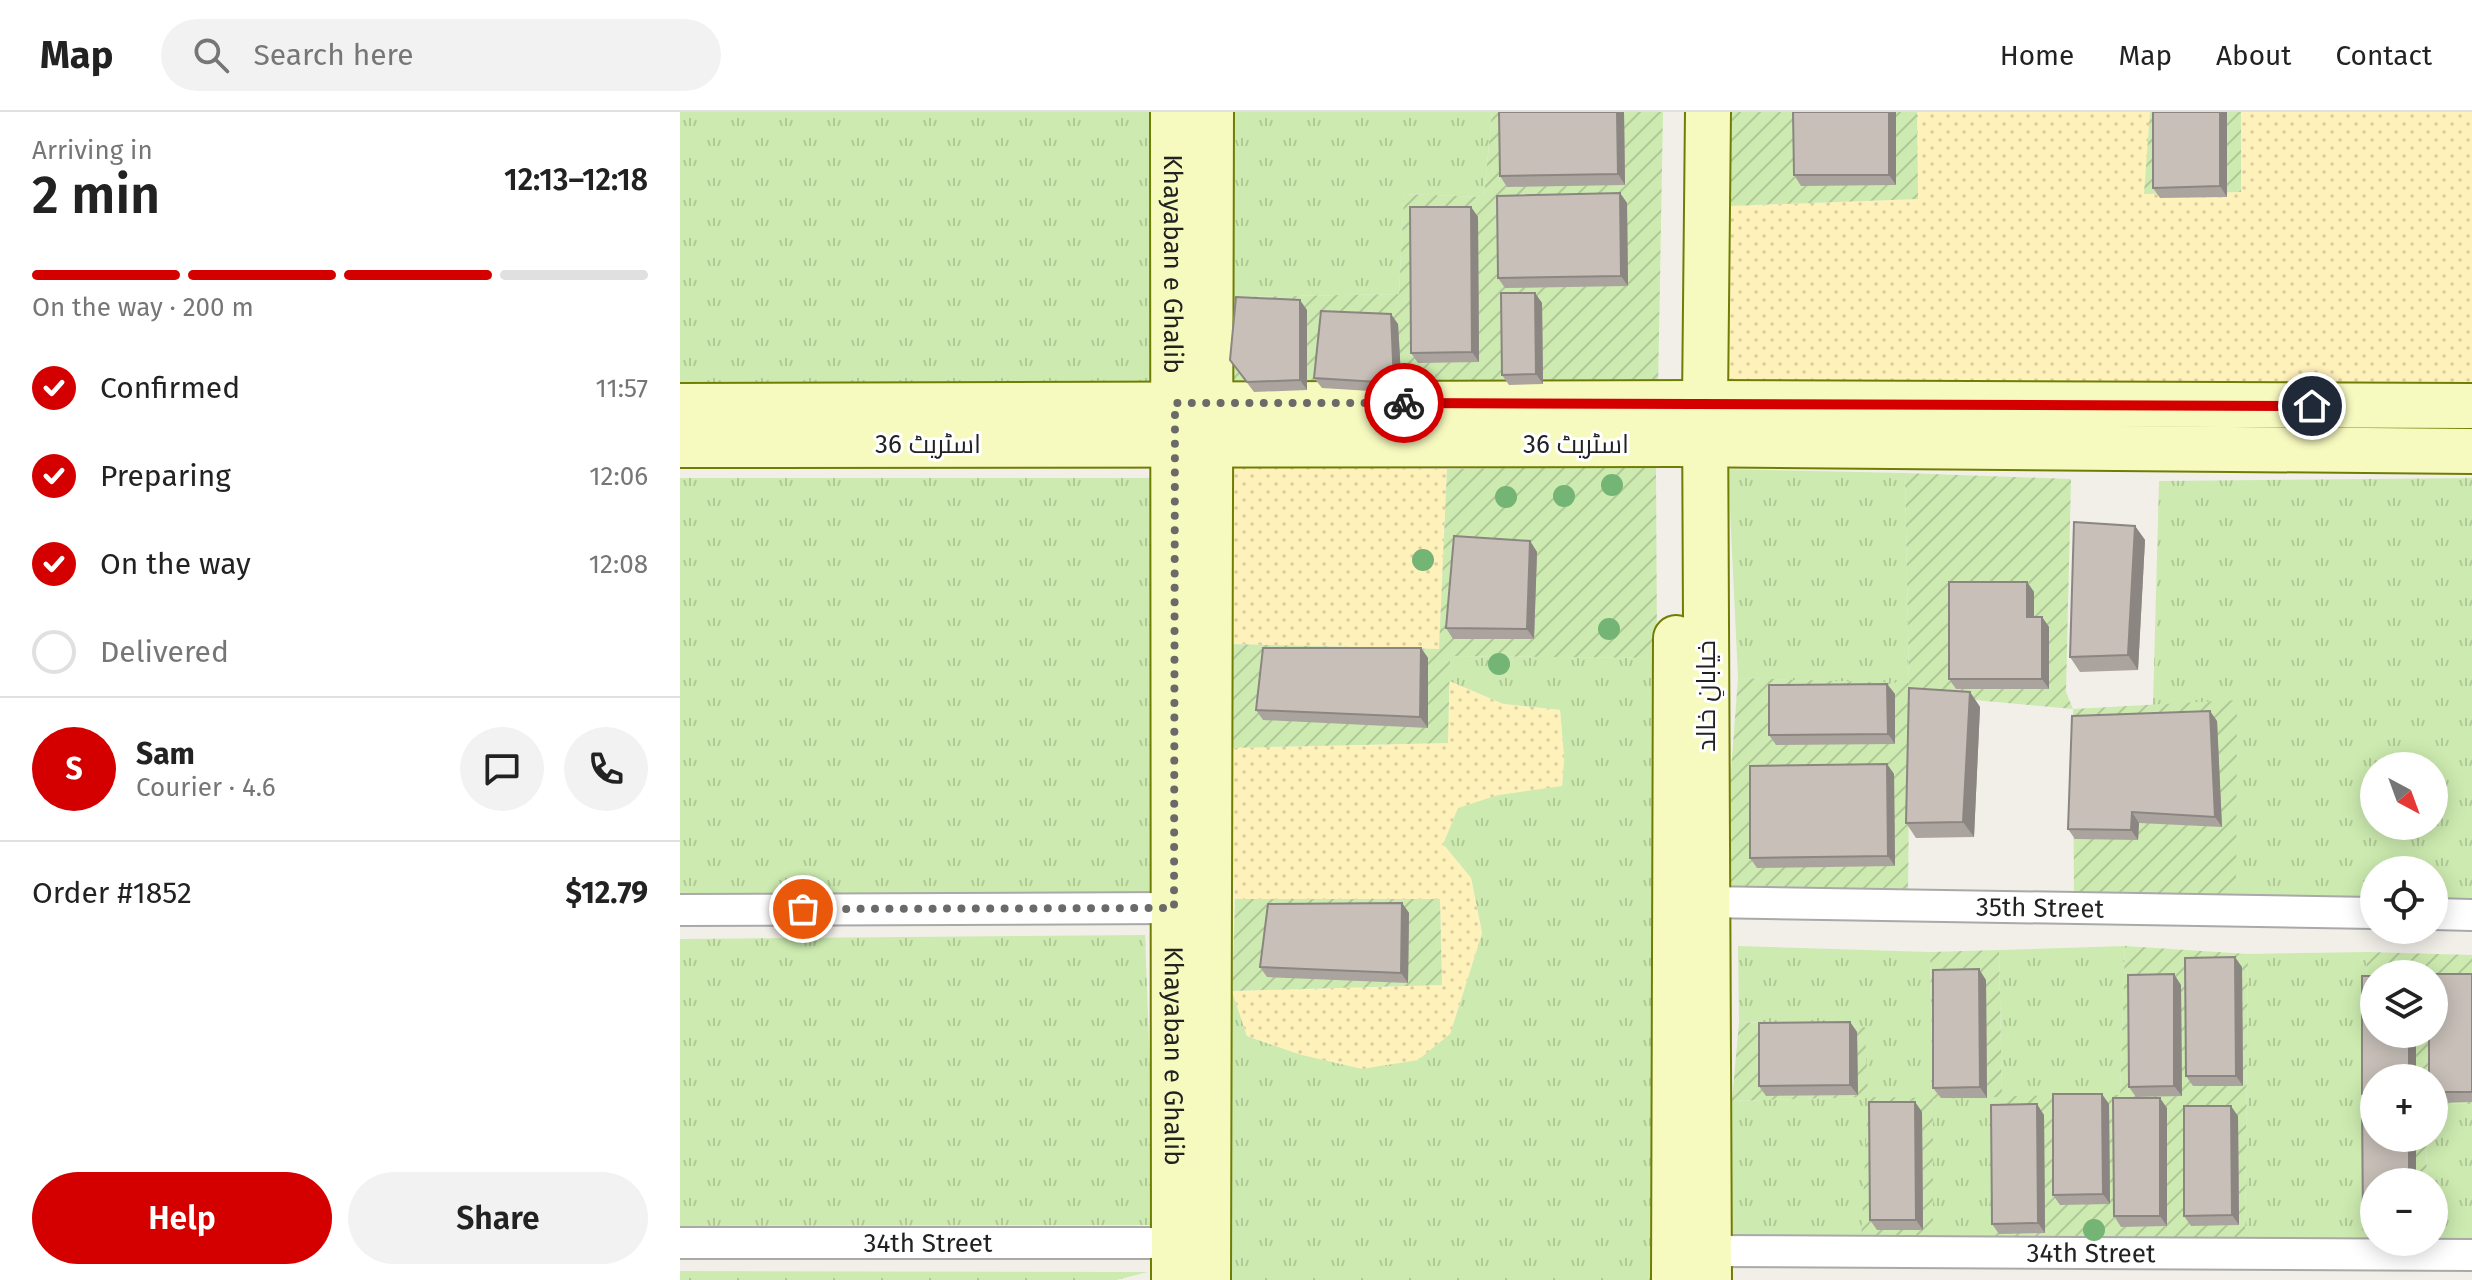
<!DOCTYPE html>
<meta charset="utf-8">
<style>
:root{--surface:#fff;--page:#f2f2f2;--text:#222;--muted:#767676;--line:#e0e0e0;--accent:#d40000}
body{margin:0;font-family:"Fira Sans",Cairo,sans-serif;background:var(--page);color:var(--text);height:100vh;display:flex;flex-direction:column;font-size:30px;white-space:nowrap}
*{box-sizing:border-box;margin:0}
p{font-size:26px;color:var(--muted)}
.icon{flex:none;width:44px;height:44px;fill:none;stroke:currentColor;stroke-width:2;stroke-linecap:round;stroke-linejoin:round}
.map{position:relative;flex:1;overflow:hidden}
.sheet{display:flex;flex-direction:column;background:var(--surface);width:680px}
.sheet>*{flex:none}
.needle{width:52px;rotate:139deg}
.tools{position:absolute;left:1680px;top:640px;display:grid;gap:16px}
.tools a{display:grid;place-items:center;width:88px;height:88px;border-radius:50%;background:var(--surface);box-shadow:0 4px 20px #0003;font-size:40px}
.pin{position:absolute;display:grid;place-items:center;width:68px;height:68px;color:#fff;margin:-34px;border:4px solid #fff;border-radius:50%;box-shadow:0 2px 8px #0007}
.courier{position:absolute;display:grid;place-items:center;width:80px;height:80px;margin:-40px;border:6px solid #d40000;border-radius:50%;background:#fff;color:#222;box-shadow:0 2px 10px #0007}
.summary em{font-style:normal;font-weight:600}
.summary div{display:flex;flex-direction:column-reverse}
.summary{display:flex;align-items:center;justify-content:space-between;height:136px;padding:0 32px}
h1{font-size:52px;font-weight:600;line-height:60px}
.bar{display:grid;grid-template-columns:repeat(4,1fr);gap:12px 8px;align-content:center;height:96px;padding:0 32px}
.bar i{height:10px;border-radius:6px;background:var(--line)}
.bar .selected{background:var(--accent)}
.bar p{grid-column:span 4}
.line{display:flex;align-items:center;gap:20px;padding:0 32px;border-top:2px solid var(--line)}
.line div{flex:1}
.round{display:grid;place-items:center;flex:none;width:84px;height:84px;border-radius:42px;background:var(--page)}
ol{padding:0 32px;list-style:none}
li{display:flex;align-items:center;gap:24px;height:88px}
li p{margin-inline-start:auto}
li .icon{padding:8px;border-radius:50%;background:var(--accent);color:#fff;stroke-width:4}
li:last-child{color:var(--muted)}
li i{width:44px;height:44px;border:4px solid var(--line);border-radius:50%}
.button{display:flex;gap:16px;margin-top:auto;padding:16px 32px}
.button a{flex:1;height:92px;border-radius:48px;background:var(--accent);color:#fff;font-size:32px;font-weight:600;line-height:92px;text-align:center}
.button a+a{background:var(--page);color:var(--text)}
header{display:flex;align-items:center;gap:48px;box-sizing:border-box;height:112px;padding:0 40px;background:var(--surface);border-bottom:2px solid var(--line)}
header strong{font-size:38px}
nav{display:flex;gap:44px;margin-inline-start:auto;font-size:28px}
.search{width:560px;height:72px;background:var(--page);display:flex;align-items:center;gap:20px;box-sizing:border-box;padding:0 28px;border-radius:44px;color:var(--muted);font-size:30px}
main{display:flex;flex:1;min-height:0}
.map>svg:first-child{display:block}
.grass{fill:url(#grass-tufts);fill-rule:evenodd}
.sand{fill:url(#sand-dots)}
.garden{fill:url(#garden-furrows);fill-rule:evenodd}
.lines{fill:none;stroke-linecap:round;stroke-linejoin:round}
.street-casing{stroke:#a9a9a9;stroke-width:34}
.secondary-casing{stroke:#707d05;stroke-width:48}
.street{stroke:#fff;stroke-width:30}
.secondary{stroke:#f7fabf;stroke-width:44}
.tree{fill:#74b475}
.wall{fill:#aba49e}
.shaded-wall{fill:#8b8681}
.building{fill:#c7bfb8;stroke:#8b8681;stroke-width:2}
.done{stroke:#6b6a68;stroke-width:8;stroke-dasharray:0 14.4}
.route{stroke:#d40000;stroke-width:10}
.labels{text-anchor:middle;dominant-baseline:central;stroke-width:6;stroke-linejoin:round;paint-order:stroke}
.street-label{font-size:26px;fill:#222;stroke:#fff}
</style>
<header>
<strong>Map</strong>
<div class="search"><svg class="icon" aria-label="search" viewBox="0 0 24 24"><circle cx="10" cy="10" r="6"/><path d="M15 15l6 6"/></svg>Search here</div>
<nav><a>Home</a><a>Map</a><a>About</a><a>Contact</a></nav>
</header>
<main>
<section class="sheet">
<div class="summary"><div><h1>2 min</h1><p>Arriving in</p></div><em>12:13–12:18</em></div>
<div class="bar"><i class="selected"></i><i class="selected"></i><i class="selected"></i><i></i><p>On the way · 200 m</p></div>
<ol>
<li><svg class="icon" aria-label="check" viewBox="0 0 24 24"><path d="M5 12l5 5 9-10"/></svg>Confirmed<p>11:57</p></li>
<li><svg class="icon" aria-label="check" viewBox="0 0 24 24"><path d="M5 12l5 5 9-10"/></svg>Preparing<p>12:06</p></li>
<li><svg class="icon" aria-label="check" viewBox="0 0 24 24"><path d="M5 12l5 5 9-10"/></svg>On the way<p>12:08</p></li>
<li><i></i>Delivered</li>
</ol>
<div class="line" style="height:144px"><b class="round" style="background:var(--accent);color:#fff">S</b><div><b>Sam</b><p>Courier · 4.6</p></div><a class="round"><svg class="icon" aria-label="chat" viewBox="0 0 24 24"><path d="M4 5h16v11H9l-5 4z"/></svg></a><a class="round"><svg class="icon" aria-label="phone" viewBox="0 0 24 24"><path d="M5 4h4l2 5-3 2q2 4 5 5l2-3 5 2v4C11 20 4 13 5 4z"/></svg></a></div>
<div class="line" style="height:104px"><div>Order #1852</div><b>$12.79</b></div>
<div class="button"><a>Help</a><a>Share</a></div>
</section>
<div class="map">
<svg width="1792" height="1168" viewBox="0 0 1792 1168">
<defs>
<pattern id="grass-tufts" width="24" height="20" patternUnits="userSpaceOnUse" patternTransform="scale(2)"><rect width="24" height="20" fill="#cdebb0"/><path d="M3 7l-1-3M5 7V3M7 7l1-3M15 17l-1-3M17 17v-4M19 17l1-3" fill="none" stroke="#b0c997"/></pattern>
<pattern id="sand-dots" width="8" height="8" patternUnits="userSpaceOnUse" patternTransform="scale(2)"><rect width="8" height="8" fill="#fff1ba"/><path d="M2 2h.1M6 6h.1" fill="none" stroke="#dacea0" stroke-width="1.8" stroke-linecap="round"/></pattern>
<pattern id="garden-furrows" width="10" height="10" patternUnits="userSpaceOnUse" patternTransform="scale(2)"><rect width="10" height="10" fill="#cdebb0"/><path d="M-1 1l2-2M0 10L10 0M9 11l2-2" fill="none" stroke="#b0c997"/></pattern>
</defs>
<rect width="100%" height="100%" fill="#f2efe9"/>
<g class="grass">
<polygon points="0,0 475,0 473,283 0,284"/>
<polygon points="549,0 812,0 804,85 724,82 719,182 545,185"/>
<polygon points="1048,357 1225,361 1229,572 1058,566"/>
<polygon points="0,366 480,366 477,784 0,785"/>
<path d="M 1792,366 L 1792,792 L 1754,791 L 1754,758 L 1694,758 L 1694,790 L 1556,788 L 1556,589 L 1473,593 L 1479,369 ZM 1694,654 L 1754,654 L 1754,714 L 1694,714 Z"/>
<polygon points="769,544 977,546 978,1168 552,1168 552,879 567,924 622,943 770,922 802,821 791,766 763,732 778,695 818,683 882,673 884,646 880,598 823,592 769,569"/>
<polygon points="465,823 476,1113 0,1114 0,827"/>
<polygon points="1058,834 1250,840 1253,986 1322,984 1319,838 1445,834 1440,983 1309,1133 1253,1128 1253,987 1181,1130 1049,1126 1052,989 1187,985 1184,915 1059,910"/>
<polygon points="1687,840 1682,1131 1565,1129 1568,842"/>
<polygon points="1754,991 1792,992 1792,1130 1754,1128 1754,1070 1747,1070 1746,1026 1754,1026"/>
<polygon points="0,1159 468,1160 436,1168 0,1168"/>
</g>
<g class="sand">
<polygon points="1237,0 1470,0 1465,81 1561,80 1561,0 1792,0 1792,283 1043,274 1049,94 1238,87"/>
<polygon points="553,354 767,357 759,537 549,532"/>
<polygon points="769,569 823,592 880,598 884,646 882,674 818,683 778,696 763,732 791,766 802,821 770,922 738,948 682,957 622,943 567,924 552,879 762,873 760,788 555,787 548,636 767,631"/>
</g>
<g class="garden">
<polygon points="812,0 983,0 978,277 539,280 545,185 719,182 724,82 804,85"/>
<polygon points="1052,0 1237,0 1238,87 1049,94"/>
<polygon points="1470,0 1561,0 1561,80 1464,82"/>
<polygon points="976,354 977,546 770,544 768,631 548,636 549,532 759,537 767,357"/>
<polygon points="1225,361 1391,367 1386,580 1393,597 1557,588 1556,788 1394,786 1393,597 1230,582 1228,783 1042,778 1058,566 1229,571"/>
<polygon points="555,787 760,787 762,873 552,879"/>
<polygon points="1445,834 1568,842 1565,1129 1309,1133 1321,985 1253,987 1253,1128 1181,1130 1188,985 1052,989 1059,910 1185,915 1188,985 1253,986 1250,840 1319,838 1322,984 1440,983"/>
<path d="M 1687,840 L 1792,843 L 1792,992 L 1754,991 L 1754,966 L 1694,966 L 1694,1026 L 1746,1026 L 1747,1070 L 1694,1070 L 1694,1130 L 1682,1131 ZM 1694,862 L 1754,862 L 1754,922 L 1694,922 Z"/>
</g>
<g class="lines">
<defs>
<g id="street">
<path id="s1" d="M 1026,790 L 1694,801"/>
<polyline points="0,798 494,796"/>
<polyline points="1754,802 1792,803"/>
<path id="s2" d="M 0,1131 L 494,1131"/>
<path id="s3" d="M 1029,1139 L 1792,1143"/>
</g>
<g id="secondary">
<path id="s4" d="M 493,0 L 494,1168"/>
<polyline points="1028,0 1025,291 1029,1168"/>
<polyline points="0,294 1025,291 1792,294"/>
<polyline points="0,333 997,332 1792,339"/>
<polyline points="528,1168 531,0"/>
<polyline points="994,1168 996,526"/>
</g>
</defs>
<use href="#street" class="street-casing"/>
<use href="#secondary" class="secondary-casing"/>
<use href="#street" class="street"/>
<use href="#secondary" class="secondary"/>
</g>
<g class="tree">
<circle cx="932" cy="373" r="11"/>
<circle cx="884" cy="384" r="11"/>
<circle cx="826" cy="385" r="11"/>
<circle cx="743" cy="448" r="11"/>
<circle cx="929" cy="517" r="11"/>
<circle cx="819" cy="552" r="11"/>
<circle cx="1414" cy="1118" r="11"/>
</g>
<g class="wall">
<polygon points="944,0 945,73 827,75 820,64"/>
<polygon points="1216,0 1216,73 1121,74 1114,63"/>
<polygon points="1547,0 1547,85 1480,86 1473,76"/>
<polygon points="940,81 947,91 948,174 825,176 818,166"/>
<polygon points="791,95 798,105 799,250 738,251 731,241"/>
<polygon points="855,181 862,191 863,272 829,273 822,263"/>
<polygon points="627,198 627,278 574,280 550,248"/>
<polygon points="718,212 722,281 642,276 634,266"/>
<polygon points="1455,414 1465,428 1458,558 1400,560 1390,545"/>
<polygon points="850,429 857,440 854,527 773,527 766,516"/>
<polygon points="1347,470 1354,480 1354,505 1362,505 1369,515 1369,577 1276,577 1269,567"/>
<polygon points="741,536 748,546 748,616 583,608 576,598"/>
<polygon points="1207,572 1215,582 1215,632 1096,633 1089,623"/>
<polygon points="1290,580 1300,595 1294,725 1236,726 1226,711"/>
<polygon points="1537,609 1542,715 1459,711 1458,728 1395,727 1388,717"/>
<polygon points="1207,652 1214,662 1215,754 1077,756 1070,746"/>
<polygon points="722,791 729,801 728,871 587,865 580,855"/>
<polygon points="1562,855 1563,974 1513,974 1506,964"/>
<polygon points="1792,862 1792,990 1756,991 1754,987 1754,966"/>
<polygon points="1306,868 1307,986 1261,986 1253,976"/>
<polygon points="1501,873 1502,984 1456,985 1449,975"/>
<polygon points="1170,910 1177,920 1178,983 1086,984 1079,974"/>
<polygon points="1694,922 1736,922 1736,966 1694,966 1694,992 1689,992 1682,982"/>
<polygon points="1235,990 1242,1000 1243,1118 1197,1118 1190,1108"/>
<polygon points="1429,992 1430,1092 1380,1093 1373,1083"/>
<polygon points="1487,996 1487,1114 1441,1115 1434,1104"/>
<polygon points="1364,1003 1365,1121 1319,1122 1312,1112"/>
<polygon points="1558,1004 1559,1113 1511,1114 1504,1104"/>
<polygon points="1694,1070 1694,1122 1690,1122 1683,1112"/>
</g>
<g class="shaded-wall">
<polygon points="937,0 944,0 945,73 938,62"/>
<polygon points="1209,0 1216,0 1216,73 1209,63"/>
<polygon points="1540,0 1547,0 1547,85 1540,74"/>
<polygon points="940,81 947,91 948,174 941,164"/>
<polygon points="791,95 798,105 799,250 792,240"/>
<polygon points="855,181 862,191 863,272 856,262"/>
<polygon points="620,188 627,198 627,278 620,268"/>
<polygon points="711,202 718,212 722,281 714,271"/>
<polygon points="1455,414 1465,428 1458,558 1448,543"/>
<polygon points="850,429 857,440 854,527 847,517"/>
<polygon points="1347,470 1354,480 1354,515 1347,505"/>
<polygon points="1362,505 1369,515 1369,577 1362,567"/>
<polygon points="741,536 748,546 748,616 740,605"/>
<polygon points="1207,572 1215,582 1215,632 1208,622"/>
<polygon points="1290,580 1300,595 1294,725 1283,710"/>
<polygon points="1530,599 1537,609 1542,715 1535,705"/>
<polygon points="1207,652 1214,662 1215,754 1208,744"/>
<polygon points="1452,700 1459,711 1458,728 1451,718"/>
<polygon points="722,791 729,801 728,871 721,861"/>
<polygon points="1555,845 1562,855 1563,974 1556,964"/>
<polygon points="1299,857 1306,868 1307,986 1300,975"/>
<polygon points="1494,862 1501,873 1502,984 1494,974"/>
<polygon points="1170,910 1177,920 1178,983 1170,973"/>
<rect x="1729" y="922" width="7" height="44"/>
<polygon points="1422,982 1429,992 1430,1092 1423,1082"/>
<polygon points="1480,986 1487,996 1487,1114 1480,1104"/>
<polygon points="1235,990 1242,1000 1243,1118 1236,1108"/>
<polygon points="1357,992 1364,1003 1365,1121 1358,1111"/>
<polygon points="1551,994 1558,1004 1559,1113 1552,1103"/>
<rect x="1729" y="1026" width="7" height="44"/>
</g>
<g class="building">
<polygon points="819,0 937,0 938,62 820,64"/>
<polygon points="1113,0 1209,0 1209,63 1114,63"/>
<polygon points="1473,0 1540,0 1540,74 1473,76"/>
<polygon points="940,81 941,164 818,166 817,84"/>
<polygon points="730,95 791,95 792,240 731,241"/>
<polygon points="821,181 855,181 856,262 822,263"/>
<polygon points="556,185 620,188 620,268 567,270 550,248"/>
<polygon points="641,199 711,202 714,271 634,266"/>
<polygon points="1394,410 1455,414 1448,543 1390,545"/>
<polygon points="774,424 850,429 847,517 766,516"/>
<polygon points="1269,470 1347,470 1347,505 1362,505 1362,567 1269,567"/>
<polygon points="583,536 741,536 740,605 576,598"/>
<polygon points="1207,572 1208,622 1089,623 1089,573"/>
<polygon points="1229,576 1290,580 1283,710 1226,711"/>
<polygon points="1530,599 1535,705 1452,700 1451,718 1388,717 1392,604"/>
<polygon points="1207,652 1208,744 1070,746 1070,654"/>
<polygon points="722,791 721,861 580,855 588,792"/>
<polygon points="1555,845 1556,964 1506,964 1505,846"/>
<polygon points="1299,857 1300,975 1253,976 1253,858"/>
<polygon points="1494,862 1494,974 1449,975 1448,863"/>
<polygon points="1754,862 1792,862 1792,980 1754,980 1754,966 1749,966 1749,922 1754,922"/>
<polygon points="1682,864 1694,864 1694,922 1729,922 1729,966 1694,966 1694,982 1682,982"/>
<polygon points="1170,910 1170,973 1079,974 1079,911"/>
<polygon points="1373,982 1422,982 1423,1082 1373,1083"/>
<polygon points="1433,986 1480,986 1480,1104 1434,1104"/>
<polygon points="1189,990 1235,990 1236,1108 1190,1108"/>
<polygon points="1357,992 1358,1111 1312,1112 1311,993"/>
<polygon points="1682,993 1694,993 1694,1026 1729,1026 1729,1070 1694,1070 1694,1112 1683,1112"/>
<polygon points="1504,994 1551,994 1552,1103 1504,1104"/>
</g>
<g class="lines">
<polyline class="done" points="123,797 494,796 495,291 724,291"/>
<polyline class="route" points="724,291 1632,294"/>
</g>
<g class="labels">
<g class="street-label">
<text stroke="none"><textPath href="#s4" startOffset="152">Khayaban e Ghalib</textPath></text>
<text x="248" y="332">اسٹریٹ 36</text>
<text x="896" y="332">اسٹریٹ 36</text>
<text transform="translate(1026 584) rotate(-90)">خیابانِ خالد</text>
<text stroke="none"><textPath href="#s1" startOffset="334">35th Street</textPath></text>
<text stroke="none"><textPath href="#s4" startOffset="944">Khayaban e Ghalib</textPath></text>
<text stroke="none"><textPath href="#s2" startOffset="248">34th Street</textPath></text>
<text stroke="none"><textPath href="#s3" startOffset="382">34th Street</textPath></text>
</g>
</g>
</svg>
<div class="tools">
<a><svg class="needle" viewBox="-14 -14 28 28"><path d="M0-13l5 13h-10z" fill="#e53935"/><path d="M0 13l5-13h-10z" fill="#767676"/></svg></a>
<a><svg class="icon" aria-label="locate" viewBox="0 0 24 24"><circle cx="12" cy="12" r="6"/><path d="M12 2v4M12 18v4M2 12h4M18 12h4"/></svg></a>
<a><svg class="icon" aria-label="layers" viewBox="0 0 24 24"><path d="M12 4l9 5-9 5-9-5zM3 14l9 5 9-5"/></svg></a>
<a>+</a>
<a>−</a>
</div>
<div class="pin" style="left:123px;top:797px;background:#ea580c"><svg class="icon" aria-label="bag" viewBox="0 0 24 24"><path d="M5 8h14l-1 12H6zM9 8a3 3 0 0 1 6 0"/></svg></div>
<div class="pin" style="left:1632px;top:294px;background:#1f2937"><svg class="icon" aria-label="home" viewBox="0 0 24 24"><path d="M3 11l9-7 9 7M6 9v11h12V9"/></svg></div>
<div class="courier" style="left:724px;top:291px"><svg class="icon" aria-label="bike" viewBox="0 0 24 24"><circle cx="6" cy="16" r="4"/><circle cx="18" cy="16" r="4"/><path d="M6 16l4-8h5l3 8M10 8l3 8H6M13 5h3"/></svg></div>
</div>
</main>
